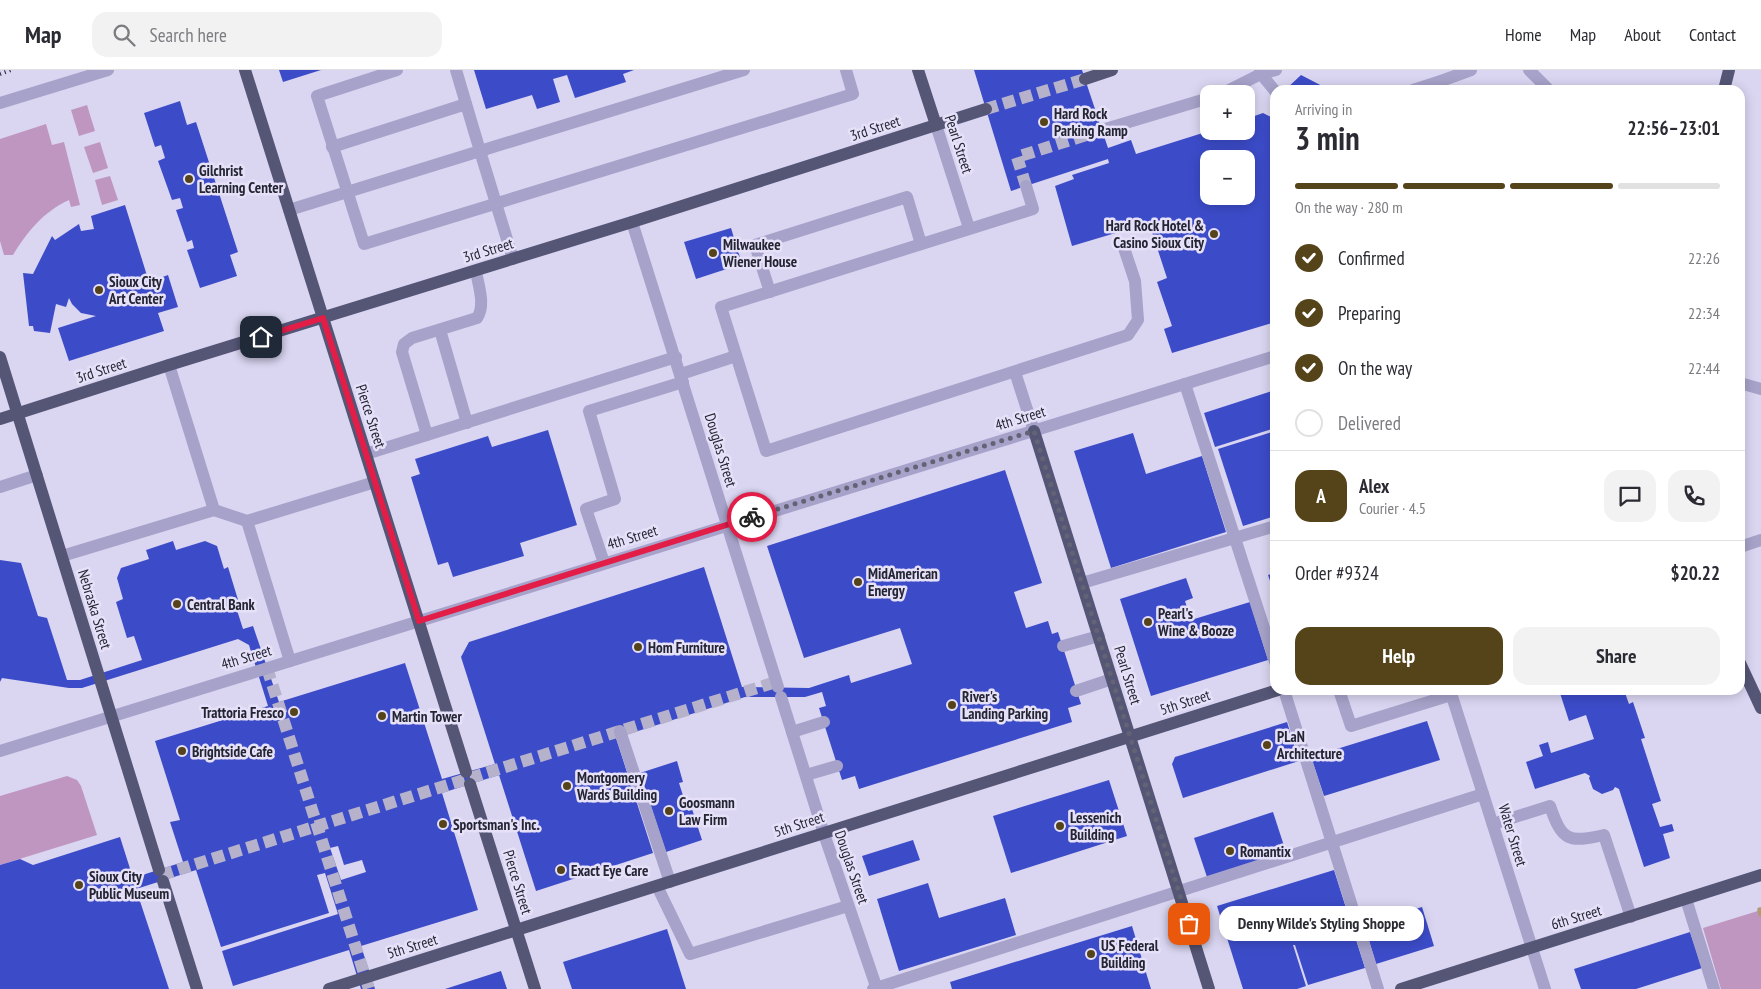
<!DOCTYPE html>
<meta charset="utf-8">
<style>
:root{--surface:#fff;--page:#f2f2f3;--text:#2b2b33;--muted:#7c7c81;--line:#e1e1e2;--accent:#55431a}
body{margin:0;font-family:"PT Sans Narrow",sans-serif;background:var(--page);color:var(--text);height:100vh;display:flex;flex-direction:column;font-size:19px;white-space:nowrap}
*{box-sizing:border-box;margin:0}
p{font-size:16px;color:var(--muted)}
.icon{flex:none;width:28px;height:28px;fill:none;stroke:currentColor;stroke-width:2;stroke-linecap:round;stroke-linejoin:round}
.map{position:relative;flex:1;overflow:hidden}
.panel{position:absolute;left:1270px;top:15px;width:475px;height:610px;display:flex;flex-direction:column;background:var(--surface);border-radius:15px;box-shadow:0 2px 12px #0003}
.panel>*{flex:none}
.controls{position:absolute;left:1200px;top:15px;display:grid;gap:10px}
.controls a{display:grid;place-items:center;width:55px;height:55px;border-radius:10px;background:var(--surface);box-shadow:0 2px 12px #0003;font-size:25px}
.pin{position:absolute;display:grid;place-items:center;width:42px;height:42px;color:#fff;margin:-21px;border-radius:10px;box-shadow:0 2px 8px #0006}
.courier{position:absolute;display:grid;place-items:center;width:50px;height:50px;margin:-25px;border:4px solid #e11d48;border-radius:50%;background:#fff;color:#222;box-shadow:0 1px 6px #0007}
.bubble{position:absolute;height:35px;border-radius:15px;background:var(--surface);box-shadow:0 2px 12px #0003;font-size:16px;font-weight:700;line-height:35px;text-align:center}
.headline em{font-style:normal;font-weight:700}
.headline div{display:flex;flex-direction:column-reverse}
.headline{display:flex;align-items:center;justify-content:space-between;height:85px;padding:0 25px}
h1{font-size:32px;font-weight:700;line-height:38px}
.bar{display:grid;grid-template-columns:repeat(4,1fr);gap:8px 5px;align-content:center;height:60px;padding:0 25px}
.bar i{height:6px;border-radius:4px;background:var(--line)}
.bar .selected{background:var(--accent)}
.bar p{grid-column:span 4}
.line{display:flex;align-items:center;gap:12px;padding:0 25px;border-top:1px solid var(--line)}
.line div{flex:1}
.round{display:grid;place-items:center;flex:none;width:52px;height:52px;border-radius:15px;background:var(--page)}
ol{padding:0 25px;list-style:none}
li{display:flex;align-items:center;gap:15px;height:55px}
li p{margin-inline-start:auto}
li .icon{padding:5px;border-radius:50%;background:var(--accent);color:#fff;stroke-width:4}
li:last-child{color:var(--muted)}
li i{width:28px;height:28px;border:2px solid var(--line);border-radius:50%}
.cta{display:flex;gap:10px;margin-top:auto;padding:10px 25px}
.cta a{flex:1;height:58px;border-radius:15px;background:var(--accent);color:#fff;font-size:20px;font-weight:700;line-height:58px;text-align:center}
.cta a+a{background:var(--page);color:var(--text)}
header{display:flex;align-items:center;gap:30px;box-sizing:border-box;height:70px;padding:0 25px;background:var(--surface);border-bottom:1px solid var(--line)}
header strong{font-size:24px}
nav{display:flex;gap:28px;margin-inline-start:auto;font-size:18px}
.search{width:350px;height:45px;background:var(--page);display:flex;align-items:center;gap:12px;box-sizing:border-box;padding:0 18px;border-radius:15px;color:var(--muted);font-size:19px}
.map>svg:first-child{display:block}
.green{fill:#bf96c0}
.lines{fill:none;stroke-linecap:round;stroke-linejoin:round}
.stream{stroke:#ae9c74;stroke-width:5.5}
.building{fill:#3c4cc9;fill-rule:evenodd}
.minor-tunnel{stroke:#b6b2cb;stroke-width:12;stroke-dasharray:12 6;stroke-linecap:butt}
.major-tunnel{stroke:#b6b2cb;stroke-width:12;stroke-dasharray:12 6;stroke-linecap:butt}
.minor{stroke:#a6a2c9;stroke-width:12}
.major{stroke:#555676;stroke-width:12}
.rail{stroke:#242533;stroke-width:4;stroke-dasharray:1 4;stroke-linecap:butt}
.done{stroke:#646376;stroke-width:5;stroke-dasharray:0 9}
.route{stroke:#e11d48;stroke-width:6}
.poi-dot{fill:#55431a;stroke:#e6e1f9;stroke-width:2}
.labels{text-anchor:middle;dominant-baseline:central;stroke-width:5;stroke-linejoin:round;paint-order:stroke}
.poi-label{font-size:15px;font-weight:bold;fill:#242533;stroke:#e6e1f9;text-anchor:start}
.street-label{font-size:15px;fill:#242533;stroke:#e6e1f9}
</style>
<header>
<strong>Map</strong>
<div class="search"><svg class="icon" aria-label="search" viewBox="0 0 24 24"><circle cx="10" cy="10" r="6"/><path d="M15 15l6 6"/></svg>Search here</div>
<nav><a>Home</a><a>Map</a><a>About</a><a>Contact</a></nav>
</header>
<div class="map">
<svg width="1761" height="919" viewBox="0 0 1761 919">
<rect width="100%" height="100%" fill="#dad5f1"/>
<g class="green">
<polygon points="87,35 95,61 79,66 71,40"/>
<path d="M 46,54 L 52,75 L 64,72 L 80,135 L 71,137 L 69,130 C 43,142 27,162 13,185 L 4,185 L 0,171 L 0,69 Z"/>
<polygon points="100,72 108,98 93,103 84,77"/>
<polygon points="110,106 118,130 102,135 95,110"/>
<polygon points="67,706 77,710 81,716 97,765 0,795 0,726"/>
<polygon points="1761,840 1761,919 1721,919 1703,858"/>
</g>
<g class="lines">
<polyline class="stream" points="1760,840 1761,844"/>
</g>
<g class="building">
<polygon points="279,0 321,0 283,12"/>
<polygon points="474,0 634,0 623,4 626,12 575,28 567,5 553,9 560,32 537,39 532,25 486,39"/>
<path d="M 974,0 L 1082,0 L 1108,78 L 1131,70 L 1136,84 L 1209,61 L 1246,61 L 1246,49 L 1263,43 L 1275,49 L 1275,252 L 1172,283 L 1164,259 L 1172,256 L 1157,212 L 1167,208 L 1149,153 L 1072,176 L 1055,116 L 1074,109 L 1072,105 L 1109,93 L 1108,89 L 1011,121 ZM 1209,89 L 1246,89 L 1246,126 L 1209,126 Z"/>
<polygon points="1301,5 1330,20 1285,20"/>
<polygon points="180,31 187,55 196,52 238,182 230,185 237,206 200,218 187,180 194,178 192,170 187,172 176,140 183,138 180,128 172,130 158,91 165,88 161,75 155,77 144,43"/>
<polygon points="125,135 149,212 168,205 178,237 158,243 164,261 69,291 58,258 96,246 81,243 72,234 69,228 66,237 56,234 50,263 34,261 33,256 29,256 23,203 33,204 52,166 55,170 79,154 81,161 94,159 91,146"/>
<polygon points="731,158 742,194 696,209 684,172"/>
<polygon points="1275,320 1275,358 1215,377 1204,343"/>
<polygon points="548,360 577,455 520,473 524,486 453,507 448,492 438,495 411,407 420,404 415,389 488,366 492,377"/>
<polygon points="1275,361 1275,446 1243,456 1218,379"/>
<polygon points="1133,363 1146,404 1202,386 1226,462 1111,498 1074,381"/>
<path d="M 1005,400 L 1042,513 L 1014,522 L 1026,558 L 1048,551 L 1052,564 L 1058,562 L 1081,634 L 1068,638 L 1072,652 L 859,719 L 855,706 L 842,710 L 819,638 L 826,636 L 822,622 L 805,627 L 745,627 L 616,668 L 653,783 L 536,821 L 499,705 L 442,723 L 478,840 L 361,876 L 375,919 L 361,919 L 349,880 L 233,916 L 222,881 L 338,844 L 325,803 L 317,805 L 329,843 L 221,877 L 196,800 L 136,819 L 169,919 L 0,919 L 0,795 L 20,789 L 33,795 L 120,767 L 133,808 L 183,792 L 170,752 L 180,750 L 155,671 L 268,636 L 249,575 L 238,569 L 82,618 L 69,618 L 2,608 L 0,612 L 0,490 L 21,493 L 38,546 L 47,548 L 67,610 L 80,610 L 142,590 L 134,566 L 127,568 L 116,532 L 123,529 L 117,508 L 121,498 L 149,489 L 146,480 L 173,471 L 176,480 L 205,471 L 217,476 L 224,499 L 228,497 L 239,533 L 235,534 L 243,559 L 253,556 L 279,632 L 405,593 L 442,709 L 495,694 L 461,587 L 469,572 L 704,497 L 742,617 L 809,618 L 849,605 L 851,613 L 912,594 L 900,558 L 804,588 L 767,476 ZM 338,776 L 344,795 L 362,790 L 366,802 L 341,810 L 330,778 Z"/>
<polygon points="1275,503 1275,525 1268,505"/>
<polygon points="1186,508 1193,528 1185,531 1191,550 1250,532 1268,590 1151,626 1120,529"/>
<polygon points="1559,620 1624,620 1629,634 1633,632 1645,668 1641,669 1661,731 1652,734 1660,757 1672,754 1674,761 1663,764 1670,788 1644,797 1619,719 1615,717 1613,720 1602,724 1593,719 1589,708 1590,706 1585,703 1535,719 1526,692 1543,686 1539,675 1548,672 1551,683 1594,669 1586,645 1569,651"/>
<polygon points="1427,651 1440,690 1324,726 1311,687"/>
<polygon points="1287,652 1299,691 1183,728 1172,694 1175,687"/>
<polygon points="677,691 683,712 679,713 688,741 692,739 702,770 666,782 640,703"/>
<polygon points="1109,710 1127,766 1011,803 993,746"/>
<polygon points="1273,742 1286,782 1207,807 1194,768"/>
<polygon points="913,770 920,790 869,806 862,786"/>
<polygon points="1334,800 1365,898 1308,915 1295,875 1293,875 1306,916 1297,919 1243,919 1217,836"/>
<polygon points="928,813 939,848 1005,828 1016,865 899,901 877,829"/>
<polygon points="1422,837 1434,876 1376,894 1364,854"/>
<polygon points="1132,856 1151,919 952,919 950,912"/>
<polygon points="667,859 686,919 572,919 563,892"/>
<polygon points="1690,862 1702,898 1636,919 1581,919 1574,899"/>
<polygon points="501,901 507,919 445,919"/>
</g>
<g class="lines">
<g class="minor-tunnel">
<polyline points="1026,116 1017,87 1102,60"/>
<polyline points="267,598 369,919"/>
<polyline points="161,805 776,612"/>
</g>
<polyline class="major-tunnel" points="986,39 1085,9"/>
<g class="minor">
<polyline points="397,0 317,26 364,174 853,24 846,0"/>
<polyline points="1529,0 1549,20"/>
<polyline points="1413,20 1441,11"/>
<polyline points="1443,20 1441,11 1471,0"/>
<polyline points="1275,21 1261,4 1276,0"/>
<polyline points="1221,24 1261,4 1260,0"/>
<polyline points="0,33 108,0"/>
<polyline points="936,55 969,158"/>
<polyline points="1102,60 1209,28"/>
<polyline points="332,77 466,34"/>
<polyline points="1026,116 1033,139 721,237 766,381 1128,265 1138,250 1135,211 1124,178"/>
<polyline points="289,140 480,81 456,0"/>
<polyline points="632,152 778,617"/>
<polyline points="513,189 480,81 744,0"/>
<polyline points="770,222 755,175 907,127 921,174"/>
<polyline points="440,260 467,353"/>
<polyline points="169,295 214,440 247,451"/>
<polyline points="1015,302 1034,361"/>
<polyline points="681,304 736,286"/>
<polyline points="1740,313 1761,319"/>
<polyline points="1185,314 1275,592"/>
<path d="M 427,365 L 402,282 L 404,274 L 412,268 L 477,248 C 486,235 478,215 476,201"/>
<polyline points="366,384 676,287"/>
<polyline points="0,417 37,405"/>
<polyline points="1740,477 1761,470"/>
<polyline points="62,486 214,440"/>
<polyline points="604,493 586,439 615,429 589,341 683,312"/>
<polyline points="1082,513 1275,456"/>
<polyline points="1063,576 1099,566"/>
<polyline points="290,591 247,451 375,412"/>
<polyline points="1284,620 1378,919"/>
<polyline points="1339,620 1351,656 1451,625"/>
<polyline points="1450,620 1545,919"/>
<polyline points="1076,621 1112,609"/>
<polyline points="781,627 824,764 877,919"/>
<polyline points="620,661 670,812"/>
<polyline points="792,662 824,652"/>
<polyline points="0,681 1275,286"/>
<polyline points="806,705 837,696"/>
<path d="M 1493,754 L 1550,736 C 1562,771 1568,773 1604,765 L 1631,847"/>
<polyline points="657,816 690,884 848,836"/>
<polyline points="1686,829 1714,919"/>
<polyline points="873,919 1483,724"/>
</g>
<g class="major">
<polyline points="245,0 466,702"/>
<polyline points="918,0 936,55"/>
<polyline points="1085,9 1112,0"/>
<polyline points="1724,20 1729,0"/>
<polyline points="0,287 159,800"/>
<polyline points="0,349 169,295 632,152 986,39"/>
<polyline points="1034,361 1209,919"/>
<polyline points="1740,593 1761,638"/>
<polyline points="470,714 535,919"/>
<polyline points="163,811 197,919"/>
<polyline points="329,919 1278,620"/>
<polyline points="1401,919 1761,805"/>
</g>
<polyline class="rail" points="0,4 11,0"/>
</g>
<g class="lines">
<polyline class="done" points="752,447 1034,361 1189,854"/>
<polyline class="route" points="261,267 323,248 419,551 752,447"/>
</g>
<g class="poi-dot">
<circle cx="1044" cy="52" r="5"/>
<circle cx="189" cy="109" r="5"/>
<circle cx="1214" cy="164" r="5"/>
<circle cx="713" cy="183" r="5"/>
<circle cx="99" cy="220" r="5"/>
<circle cx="858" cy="512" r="5"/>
<circle cx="177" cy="534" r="5"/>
<circle cx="1148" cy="552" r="5"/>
<circle cx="638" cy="577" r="5"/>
<circle cx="952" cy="635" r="5"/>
<circle cx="294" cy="642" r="5"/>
<circle cx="382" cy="646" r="5"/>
<circle cx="1267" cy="675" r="5"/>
<circle cx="182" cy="681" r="5"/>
<circle cx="567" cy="716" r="5"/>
<circle cx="669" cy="741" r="5"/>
<circle cx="443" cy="754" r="5"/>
<circle cx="1060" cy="756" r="5"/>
<circle cx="1230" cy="781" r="5"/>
<circle cx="561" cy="800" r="5"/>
<circle cx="79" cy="815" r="5"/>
<circle cx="1091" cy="884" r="5"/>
</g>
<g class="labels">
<g class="poi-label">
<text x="1054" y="43">Hard Rock<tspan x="1054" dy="17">Parking Ramp</tspan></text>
<text x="199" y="100">Gilchrist<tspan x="199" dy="17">Learning Center</tspan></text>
<text x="1204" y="155" text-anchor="end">Hard Rock Hotel &amp;<tspan x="1204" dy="17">Casino Sioux City</tspan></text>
<text x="723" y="174">Milwaukee<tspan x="723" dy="17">Wiener House</tspan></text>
<text x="109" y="211">Sioux City<tspan x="109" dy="17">Art Center</tspan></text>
<text x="868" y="503">MidAmerican<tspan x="868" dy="17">Energy</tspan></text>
<text x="187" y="534">Central Bank</text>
<text x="1158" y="543">Pearl's<tspan x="1158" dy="17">Wine &amp; Booze</tspan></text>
<text x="648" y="577">Hom Furniture</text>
<text x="962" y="626">River's<tspan x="962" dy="17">Landing Parking</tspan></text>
<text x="284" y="642" text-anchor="end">Trattoria Fresco</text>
<text x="392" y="646">Martin Tower</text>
<text x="1277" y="666">PLaN<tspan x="1277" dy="17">Architecture</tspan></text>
<text x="192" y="681">Brightside Cafe</text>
<text x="577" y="707">Montgomery<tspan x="577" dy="17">Wards Building</tspan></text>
<text x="679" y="732">Goosmann<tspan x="679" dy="17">Law Firm</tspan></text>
<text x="1070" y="747">Lessenich<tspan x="1070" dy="17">Building</tspan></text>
<text x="453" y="754">Sportsman's Inc.</text>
<text x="1240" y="781">Romantix</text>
<text x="571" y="800">Exact Eye Care</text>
<text x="89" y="806">Sioux City<tspan x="89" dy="17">Public Museum</tspan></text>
<text x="1101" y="875">US Federal<tspan x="1101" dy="17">Building</tspan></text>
</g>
<g class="street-label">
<text transform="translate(875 58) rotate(-18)">3rd Street</text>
<text transform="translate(959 74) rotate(72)">Pearl Street</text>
<text transform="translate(488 180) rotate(-17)">3rd Street</text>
<text transform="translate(101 300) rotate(-18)">3rd Street</text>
<text transform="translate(371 346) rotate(72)">Pierce Street</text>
<text transform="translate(1020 348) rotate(-17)">4th Street</text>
<text transform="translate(721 380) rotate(73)">Douglas Street</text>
<text transform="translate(632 467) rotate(-17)">4th Street</text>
<text transform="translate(95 539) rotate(73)">Nebraska Street</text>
<text transform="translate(246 587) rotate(-17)">4th Street</text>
<text transform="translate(1128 605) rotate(73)">Pearl Street</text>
<text transform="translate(1185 632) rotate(-18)">5th Street</text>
<text transform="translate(799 754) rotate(-18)">5th Street</text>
<text transform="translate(1513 765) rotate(73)">Water Street</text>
<text transform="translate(852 797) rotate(71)">Douglas Street</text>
<text transform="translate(518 812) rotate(73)">Pierce Street</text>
<text transform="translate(1576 847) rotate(-17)">6th Street</text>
<text transform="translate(412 876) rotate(-17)">5th Street</text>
</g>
</g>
</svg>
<div class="controls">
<a>+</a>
<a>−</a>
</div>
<div class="pin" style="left:1189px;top:854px;background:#ea580c"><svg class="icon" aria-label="bag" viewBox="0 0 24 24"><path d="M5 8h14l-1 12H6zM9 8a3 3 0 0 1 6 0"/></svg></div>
<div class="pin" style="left:261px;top:267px;background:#1f2937"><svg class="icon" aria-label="home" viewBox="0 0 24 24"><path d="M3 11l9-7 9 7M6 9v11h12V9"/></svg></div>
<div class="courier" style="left:752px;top:447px"><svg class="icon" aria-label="bike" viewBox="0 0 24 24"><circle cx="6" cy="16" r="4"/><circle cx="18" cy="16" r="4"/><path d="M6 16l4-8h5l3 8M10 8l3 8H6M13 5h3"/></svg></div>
<div class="bubble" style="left:1219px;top:836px;width:205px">Denny Wilde's Styling Shoppe</div>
<section class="panel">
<div class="headline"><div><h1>3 min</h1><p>Arriving in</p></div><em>22:56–23:01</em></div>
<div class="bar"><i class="selected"></i><i class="selected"></i><i class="selected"></i><i></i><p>On the way · 280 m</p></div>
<ol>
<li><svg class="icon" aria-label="check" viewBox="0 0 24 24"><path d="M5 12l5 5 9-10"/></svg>Confirmed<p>22:26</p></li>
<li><svg class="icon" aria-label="check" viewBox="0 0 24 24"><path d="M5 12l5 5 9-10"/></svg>Preparing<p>22:34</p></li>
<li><svg class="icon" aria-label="check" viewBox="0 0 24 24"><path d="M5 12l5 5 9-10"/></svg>On the way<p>22:44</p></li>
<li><i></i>Delivered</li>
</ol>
<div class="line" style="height:90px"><b class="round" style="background:var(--accent);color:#fff">A</b><div><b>Alex</b><p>Courier · 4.5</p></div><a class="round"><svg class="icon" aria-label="chat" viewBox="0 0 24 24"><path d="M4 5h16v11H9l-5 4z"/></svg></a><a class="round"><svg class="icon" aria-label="phone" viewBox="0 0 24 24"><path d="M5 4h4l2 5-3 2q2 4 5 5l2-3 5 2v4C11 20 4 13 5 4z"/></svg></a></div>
<div class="line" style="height:65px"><div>Order #9324</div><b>$20.22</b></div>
<div class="cta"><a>Help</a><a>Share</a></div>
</section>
</div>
